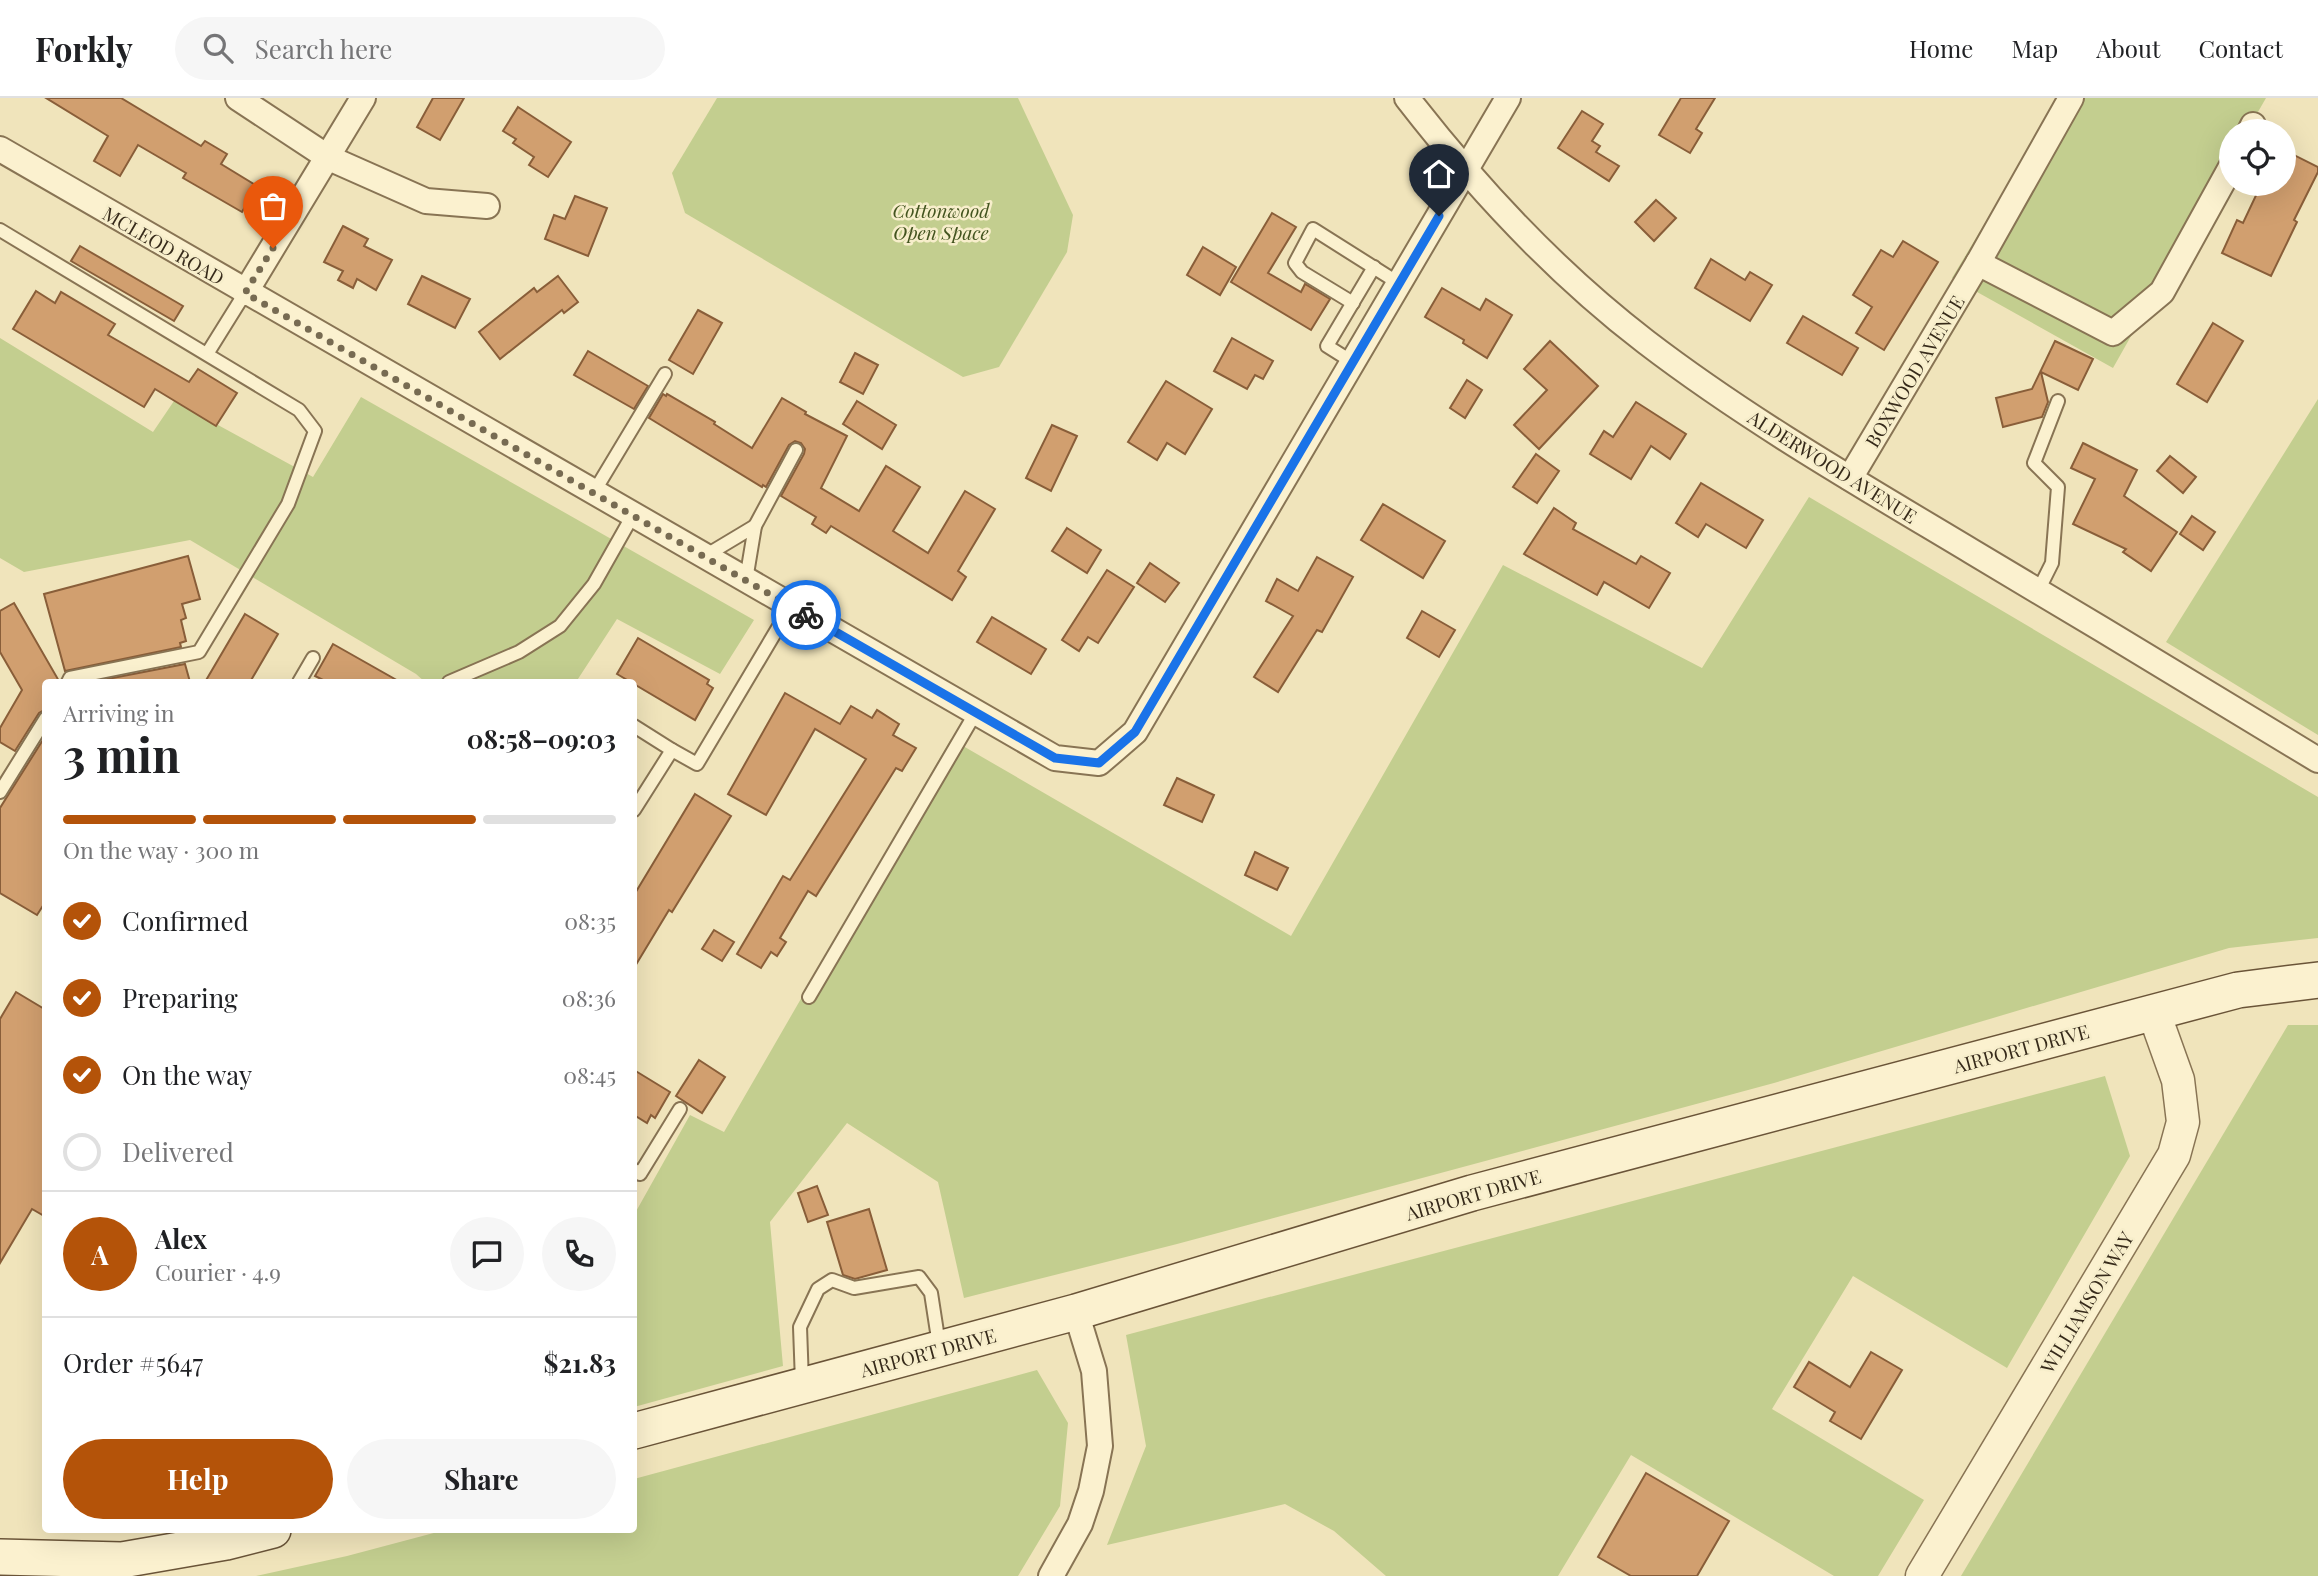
<!DOCTYPE html>
<meta charset="utf-8">
<style>
:root{--surface:#fff;--page:#f6f6f6;--text:#202124;--muted:#757577;--line:#e0e0e0;--accent:#b45309}
body{margin:0;font-family:"Playfair Display",serif;background:var(--page);color:var(--text);height:100vh;display:flex;flex-direction:column;font-size:26px;white-space:nowrap}
*{box-sizing:border-box;margin:0}
p{font-size:23px;color:var(--muted)}
.icon{flex:none;width:38px;height:38px;fill:none;stroke:currentColor;stroke-width:2;stroke-linecap:round;stroke-linejoin:round}
.map{position:relative;flex:1;overflow:hidden}
.side{position:absolute;left:42px;top:581px;width:595px;height:854px;display:flex;flex-direction:column;background:var(--surface);border-radius:7px;box-shadow:0 7px 28px #0002}
.side>*{flex:none}
.tools{position:absolute;left:2219px;top:21px;display:grid;gap:14px}
.tools a{display:grid;place-items:center;width:77px;height:77px;border-radius:50%;background:var(--surface);box-shadow:0 7px 28px #0002;font-size:35px}
.pin{position:absolute;display:grid;place-items:center;width:60px;height:60px;color:#fff;margin:-72px -30px;border-radius:50% 50% 50% 0;rotate:-45deg;box-shadow:0 0 7px #0007}
.pin .icon{rotate:45deg}
.courier{position:absolute;display:grid;place-items:center;width:70px;height:70px;margin:-35px;border:5px solid #1a73e8;border-radius:50%;background:#fff;color:#222;box-shadow:0 2px 9px #0007}
.headline em{font-style:normal;font-weight:700}
.headline div{display:flex;flex-direction:column-reverse}
.headline{display:flex;align-items:center;justify-content:space-between;height:119px;padding:0 21px}
h1{font-size:46px;font-weight:700;line-height:52px}
.bar{display:grid;grid-template-columns:repeat(4,1fr);gap:10px 7px;align-content:center;height:84px;padding:0 21px}
.bar i{height:9px;border-radius:5px;background:var(--line)}
.bar .active{background:var(--accent)}
.bar p{grid-column:span 4}
.line{display:flex;align-items:center;gap:18px;padding:0 21px;border-top:2px solid var(--line)}
.line div{flex:1}
.round{display:grid;place-items:center;flex:none;width:74px;height:74px;border-radius:37px;background:var(--page)}
ol{padding:0 21px;list-style:none}
li{display:flex;align-items:center;gap:21px;height:77px}
li p{margin-inline-start:auto}
li .icon{padding:7px;border-radius:50%;background:var(--accent);color:#fff;stroke-width:4}
li:last-child{color:var(--muted)}
li i{width:38px;height:38px;border:4px solid var(--line);border-radius:50%}
.primary-button{display:flex;gap:14px;margin-top:auto;padding:14px 21px}
.primary-button a{flex:1;height:80px;border-radius:42px;background:var(--accent);color:#fff;font-size:28px;font-weight:700;line-height:80px;text-align:center}
.primary-button a+a{background:var(--page);color:var(--text)}
header{display:flex;align-items:center;gap:42px;box-sizing:border-box;height:98px;padding:0 35px;background:var(--surface);border-bottom:2px solid var(--line)}
header strong{font-size:33px}
nav{display:flex;gap:38px;margin-inline-start:auto;font-size:24px}
.search{width:490px;height:63px;background:var(--page);display:flex;align-items:center;gap:18px;box-sizing:border-box;padding:0 24px;border-radius:38px;color:var(--muted);font-size:26px}
.map>svg:first-child{display:block}
.green{fill:#c3ce8f}
.building{fill:#d19f6f;stroke:#895e39;stroke-width:2}
.lines{fill:none;stroke-linecap:round;stroke-linejoin:round}
.service-casing{stroke:#887454;stroke-width:16}
.minor-casing{stroke:#887454;stroke-width:28}
.tertiary-casing{stroke:#887454;stroke-width:35}
.secondary-casing{stroke:#6a5438;stroke-width:38}
.service{stroke:#fbf1cf;stroke-width:12}
.minor{stroke:#fbf1cf;stroke-width:24}
.tertiary{stroke:#fbf1cf;stroke-width:32}
.secondary{stroke:#fbf1cf;stroke-width:35}
.done{stroke:#776b52;stroke-width:7;stroke-dasharray:0 12.6}
.route{stroke:#1a73e8;stroke-width:9}
.labels{text-anchor:middle;dominant-baseline:central;stroke-width:5;stroke-linejoin:round;paint-order:stroke}
.park-label{font-size:19px;font-style:italic;fill:#43541f;stroke:#f7eecb}
.street-label{font-size:19px;fill:#362a1a;stroke:#f7eecb}
</style>
<header>
<strong>Forkly</strong>
<div class="search"><svg class="icon" aria-label="search" viewBox="0 0 24 24"><circle cx="10" cy="10" r="6"/><path d="M15 15l6 6"/></svg>Search here</div>
<nav><a>Home</a><a>Map</a><a>About</a><a>Contact</a></nav>
</header>
<div class="map">
<svg width="2318" height="1478" viewBox="0 0 2318 1478">
<rect width="100%" height="100%" fill="#f0e4bb"/>
<g class="green">
<polygon points="717,0 1018,0 1073,117 1067,154 999,269 963,279 685,115 672,75"/>
<polygon points="2060,0 2266,0 2247,33 2231,33 2231,61 2113,270 1952,180"/>
<polygon points="0,240 153,334 174,303 313,379 361,299 754,522 720,576 617,521 576,584 425,584 416,576 190,442 24,474 0,460"/>
<polygon points="2318,301 2318,637 2166,544"/>
<polygon points="1809,399 2318,699 2318,840 2229,850 1774,985 1177,1146 964,1200 938,1084 847,1025 770,1124 783,1268 634,1309 634,1117 690,1017 724,1034 951,641 1291,838 1503,467 1702,570"/>
<polygon points="2288,927 2318,927 2318,1478 1961,1478"/>
<polygon points="2105,978 2130,1058 2007,1270 1853,1178 1772,1311 1924,1402 1878,1478 1834,1478 1631,1357 1558,1478 1386,1478 1334,1433 1285,1406 1107,1447 1146,1348 1126,1237"/>
<polygon points="1037,1272 1068,1325 1060,1408 1018,1478 256,1478 347,1458 445,1432 634,1432 634,1381"/>
</g>
<g class="building">
<polygon points="46,0 121,0 201,48 205,43 227,56 221,66 257,88 242,114 183,80 186,75 138,47 120,78 94,63 108,38"/>
<polygon points="433,0 464,0 440,42 417,29"/>
<polygon points="1681,0 1715,0 1696,31 1702,35 1690,55 1659,37"/>
<polygon points="518,9 571,44 548,79 529,67 534,59 513,45 516,41 503,33"/>
<polygon points="1582,13 1603,26 1592,43 1600,48 1596,54 1619,68 1609,83 1558,50"/>
<polygon points="2284,52 2318,69 2318,74 2294,122 2297,124 2271,178 2222,155 2237,122 2243,125 2259,91 2262,92 2265,86 2284,86"/>
<polygon points="575,98 607,110 588,158 545,141 554,117 565,121"/>
<polygon points="1656,102 1676,120 1654,143 1635,124"/>
<polygon points="1272,115 1296,129 1268,175 1301,194 1305,186 1330,201 1311,232 1231,184"/>
<polygon points="343,128 368,141 364,148 392,162 376,192 357,181 353,190 338,182 343,173 324,164"/>
<polygon points="1903,143 1938,164 1884,252 1856,235 1872,209 1853,197 1881,152 1893,159"/>
<polygon points="80,148 183,208 174,223 71,163"/>
<polygon points="1203,149 1236,169 1220,197 1187,177"/>
<polygon points="1711,161 1745,182 1750,174 1772,187 1750,223 1695,190"/>
<polygon points="422,178 470,201 455,230 408,206"/>
<polygon points="558,178 578,204 564,215 562,212 500,261 479,234 534,190 537,194"/>
<polygon points="1442,190 1480,212 1486,201 1512,217 1487,260 1463,245 1464,242 1425,219"/>
<polygon points="36,193 55,205 61,194 115,226 108,237 189,284 198,271 237,295 216,328 155,291 144,309 13,231"/>
<polygon points="698,212 722,225 693,276 669,262"/>
<polygon points="1803,218 1858,250 1842,277 1787,245"/>
<polygon points="2213,225 2243,243 2207,304 2177,286"/>
<polygon points="1232,240 1273,263 1263,281 1255,277 1247,291 1214,273"/>
<polygon points="1550,243 1598,288 1539,351 1514,327 1547,292 1524,271"/>
<polygon points="2055,243 2093,261 2078,292 2041,274 2048,304 2042,319 2003,329 1996,300 2032,291"/>
<polygon points="588,253 648,288 634,311 574,277"/>
<polygon points="855,255 878,267 863,296 840,284"/>
<polygon points="1467,282 1482,292 1465,320 1450,310"/>
<polygon points="1166,283 1212,311 1185,356 1167,345 1157,362 1128,344"/>
<polygon points="663,296 666,298 667,296 715,324 714,326 752,350 782,300 806,314 805,316 847,338 821,390 859,413 886,368 920,389 893,433 928,455 965,393 995,411 958,473 966,479 952,502 831,428 826,435 812,426 816,419 781,398 804,356 805,351 801,345 795,343 789,347 766,389 763,387 762,389 649,320"/>
<polygon points="857,303 896,327 882,351 843,326"/>
<polygon points="1636,304 1686,336 1670,361 1651,348 1631,381 1590,356 1604,333 1613,339"/>
<polygon points="1052,327 1077,338 1051,393 1026,380"/>
<polygon points="2083,345 2137,372 2124,398 2177,434 2151,473 2123,454 2126,451 2073,426 2095,381 2071,370"/>
<polygon points="1536,356 1559,373 1537,405 1513,389"/>
<polygon points="2170,358 2196,379 2183,395 2157,373"/>
<polygon points="1701,385 1763,422 1746,450 1706,426 1698,439 1676,425"/>
<polygon points="1383,406 1445,443 1423,480 1361,442"/>
<polygon points="1554,410 1576,425 1573,431 1636,466 1641,458 1670,475 1649,510 1604,484 1597,497 1524,456"/>
<polygon points="2192,418 2215,434 2203,452 2180,436"/>
<polygon points="1067,430 1101,452 1087,475 1052,453"/>
<polygon points="188,458 200,501 182,506 186,520 181,522 186,543 180,545 181,549 65,573 44,496"/>
<polygon points="1317,459 1353,479 1322,534 1317,532 1278,594 1254,579 1293,518 1266,503 1277,481 1298,493"/>
<polygon points="1150,465 1179,485 1165,504 1137,485"/>
<polygon points="1107,472 1134,489 1098,545 1088,539 1079,553 1062,542"/>
<polygon points="14,505 59,583 46,584 46,611 39,615 15,653 0,644 0,630 22,592 0,554 0,513"/>
<polygon points="1422,513 1455,532 1439,559 1407,540"/>
<polygon points="245,516 278,536 250,584 205,584"/>
<polygon points="992,519 1046,551 1031,576 977,544"/>
<polygon points="638,540 709,582 707,586 713,590 695,622 617,576"/>
<polygon points="333,546 400,584 327,584 315,578"/>
<polygon points="185,566 190,584 92,584"/>
<polygon points="785,595 840,626 851,608 872,620 877,612 899,626 893,637 916,650 902,673 896,670 816,798 808,793 780,840 786,844 777,858 771,854 761,870 737,856 783,778 790,782 866,661 815,631 766,717 728,696"/>
<polygon points="46,637 46,803 37,817 0,795 0,710"/>
<polygon points="1177,680 1214,697 1202,724 1164,707"/>
<polygon points="695,696 731,718 672,814 669,812 634,870 634,797"/>
<polygon points="1255,754 1288,770 1277,792 1245,777"/>
<polygon points="714,832 734,844 722,863 702,851"/>
<polygon points="16,894 46,912 46,1119 32,1111 0,1165 0,921"/>
<polygon points="699,962 725,979 702,1015 676,998"/>
<polygon points="634,972 670,994 655,1020 651,1017 647,1025 634,1017"/>
<polygon points="817,1088 828,1117 808,1124 798,1095"/>
<polygon points="869,1111 887,1172 855,1181 843,1177 827,1124"/>
<polygon points="1871,1254 1902,1272 1861,1341 1830,1323 1835,1314 1794,1289 1809,1264 1850,1289"/>
<polygon points="1646,1375 1729,1423 1697,1478 1631,1478 1598,1459"/>
</g>
<g class="lines">
<defs>
<g id="service">
<polyline points="0,132 299,312 315,333 288,406 199,554 70,580 68,584"/>
<polyline points="1353,205 1302,174 1295,165 1313,131 1400,186"/>
<polyline points="207,256 245,195"/>
<polyline points="1354,265 1327,248 1374,169"/>
<polyline points="594,394 665,276"/>
<polyline points="755,428 796,352"/>
<polyline points="705,458 755,428 746,482"/>
<polyline points="2038,493 2052,465 2058,389 2034,365 2058,303"/>
<polyline points="299,584 313,560"/>
<polyline points="449,584 519,554 560,528 594,486 633,417"/>
<polyline points="634,628 672,652"/>
<polyline points="0,694 46,620"/>
<polyline points="634,712 672,652 697,666 791,508"/>
<polyline points="809,899 976,614"/>
<polyline points="634,1072 640,1076 680,1011"/>
<polyline points="802,1284 800,1229 818,1191 832,1182 854,1190 919,1179 931,1195 939,1247"/>
</g>
<g id="minor">
<polyline points="238,0 329,60 426,103 487,108"/>
<path d="M 1407,0 C 1476,89 1556,175 1646,244 C 1748,322 1861,387 1971,453 C 2087,522 2203,592 2318,662"/>
<polyline points="2250,33 2253,27"/>
<polyline points="0,51 1055,660 1099,665 1135,634 1508,0"/>
<polyline points="1978,165 2113,235 2162,194 2231,69"/>
<polyline points="245,195 363,0"/>
<polyline points="1850,380 1978,165 2071,0"/>
<polyline points="1051,1478 1080,1426 1091,1393 1100,1348 1094,1273 1076,1214"/>
</g>
<polyline id="tertiary" points="1922,1478 2174,1057 2183,1024 2178,982 2154,915"/>
<g id="secondary">
<polyline points="634,1333 1076,1214 1472,1095 2238,892 2318,882"/>
<polyline points="0,1459 122,1462 226,1444 273,1432"/>
</g>
</defs>
<use href="#service" class="service-casing"/>
<use href="#minor" class="minor-casing"/>
<use href="#tertiary" class="tertiary-casing"/>
<use href="#secondary" class="secondary-casing"/>
<use href="#service" class="service"/>
<use href="#minor" class="minor"/>
<use href="#tertiary" class="tertiary"/>
<use href="#secondary" class="secondary"/>
</g>
<g class="lines">
<polyline class="done" points="273,150 245,195 806,517"/>
<polyline class="route" points="806,517 1055,660 1099,665 1135,634 1439,118"/>
</g>
<g class="labels">
<g class="park-label">
<text x="941" y="112">Cottonwood<tspan x="941" dy="22">Open Space</tspan></text>
</g>
<g class="street-label">
<text transform="translate(164 147) rotate(30)">MCLEOD ROAD</text>
<text transform="translate(1914 273) rotate(-59)">BOXWOOD AVENUE</text>
<text transform="translate(1833 368) rotate(32)">ALDERWOOD AVENUE</text>
<text transform="translate(2021 950) rotate(-15)">AIRPORT DRIVE</text>
<text transform="translate(1473 1096) rotate(-16)">AIRPORT DRIVE</text>
<text transform="translate(2086 1204) rotate(-59)">WILLIAMSON WAY</text>
<text transform="translate(928 1254) rotate(-15)">AIRPORT DRIVE</text>
</g>
</g>
</svg>
<div class="tools">
<a><svg class="icon" aria-label="locate" viewBox="0 0 24 24"><circle cx="12" cy="12" r="6"/><path d="M12 2v4M12 18v4M2 12h4M18 12h4"/></svg></a>
</div>
<div class="pin" style="left:273px;top:150px;background:#ea580c"><svg class="icon" aria-label="bag" viewBox="0 0 24 24"><path d="M5 8h14l-1 12H6zM9 8a3 3 0 0 1 6 0"/></svg></div>
<div class="pin" style="left:1439px;top:118px;background:#1f2937"><svg class="icon" aria-label="home" viewBox="0 0 24 24"><path d="M3 11l9-7 9 7M6 9v11h12V9"/></svg></div>
<div class="courier" style="left:806px;top:517px"><svg class="icon" aria-label="bike" viewBox="0 0 24 24"><circle cx="6" cy="16" r="4"/><circle cx="18" cy="16" r="4"/><path d="M6 16l4-8h5l3 8M10 8l3 8H6M13 5h3"/></svg></div>
<section class="side">
<div class="headline"><div><h1>3 min</h1><p>Arriving in</p></div><em>08:58–09:03</em></div>
<div class="bar"><i class="active"></i><i class="active"></i><i class="active"></i><i></i><p>On the way · 300 m</p></div>
<ol>
<li><svg class="icon" aria-label="check" viewBox="0 0 24 24"><path d="M5 12l5 5 9-10"/></svg>Confirmed<p>08:35</p></li>
<li><svg class="icon" aria-label="check" viewBox="0 0 24 24"><path d="M5 12l5 5 9-10"/></svg>Preparing<p>08:36</p></li>
<li><svg class="icon" aria-label="check" viewBox="0 0 24 24"><path d="M5 12l5 5 9-10"/></svg>On the way<p>08:45</p></li>
<li><i></i>Delivered</li>
</ol>
<div class="line" style="height:126px"><b class="round" style="background:var(--accent);color:#fff">A</b><div><b>Alex</b><p>Courier · 4.9</p></div><a class="round"><svg class="icon" aria-label="chat" viewBox="0 0 24 24"><path d="M4 5h16v11H9l-5 4z"/></svg></a><a class="round"><svg class="icon" aria-label="phone" viewBox="0 0 24 24"><path d="M5 4h4l2 5-3 2q2 4 5 5l2-3 5 2v4C11 20 4 13 5 4z"/></svg></a></div>
<div class="line" style="height:91px"><div>Order #5647</div><b>$21.83</b></div>
<div class="primary-button"><a>Help</a><a>Share</a></div>
</section>
</div>
